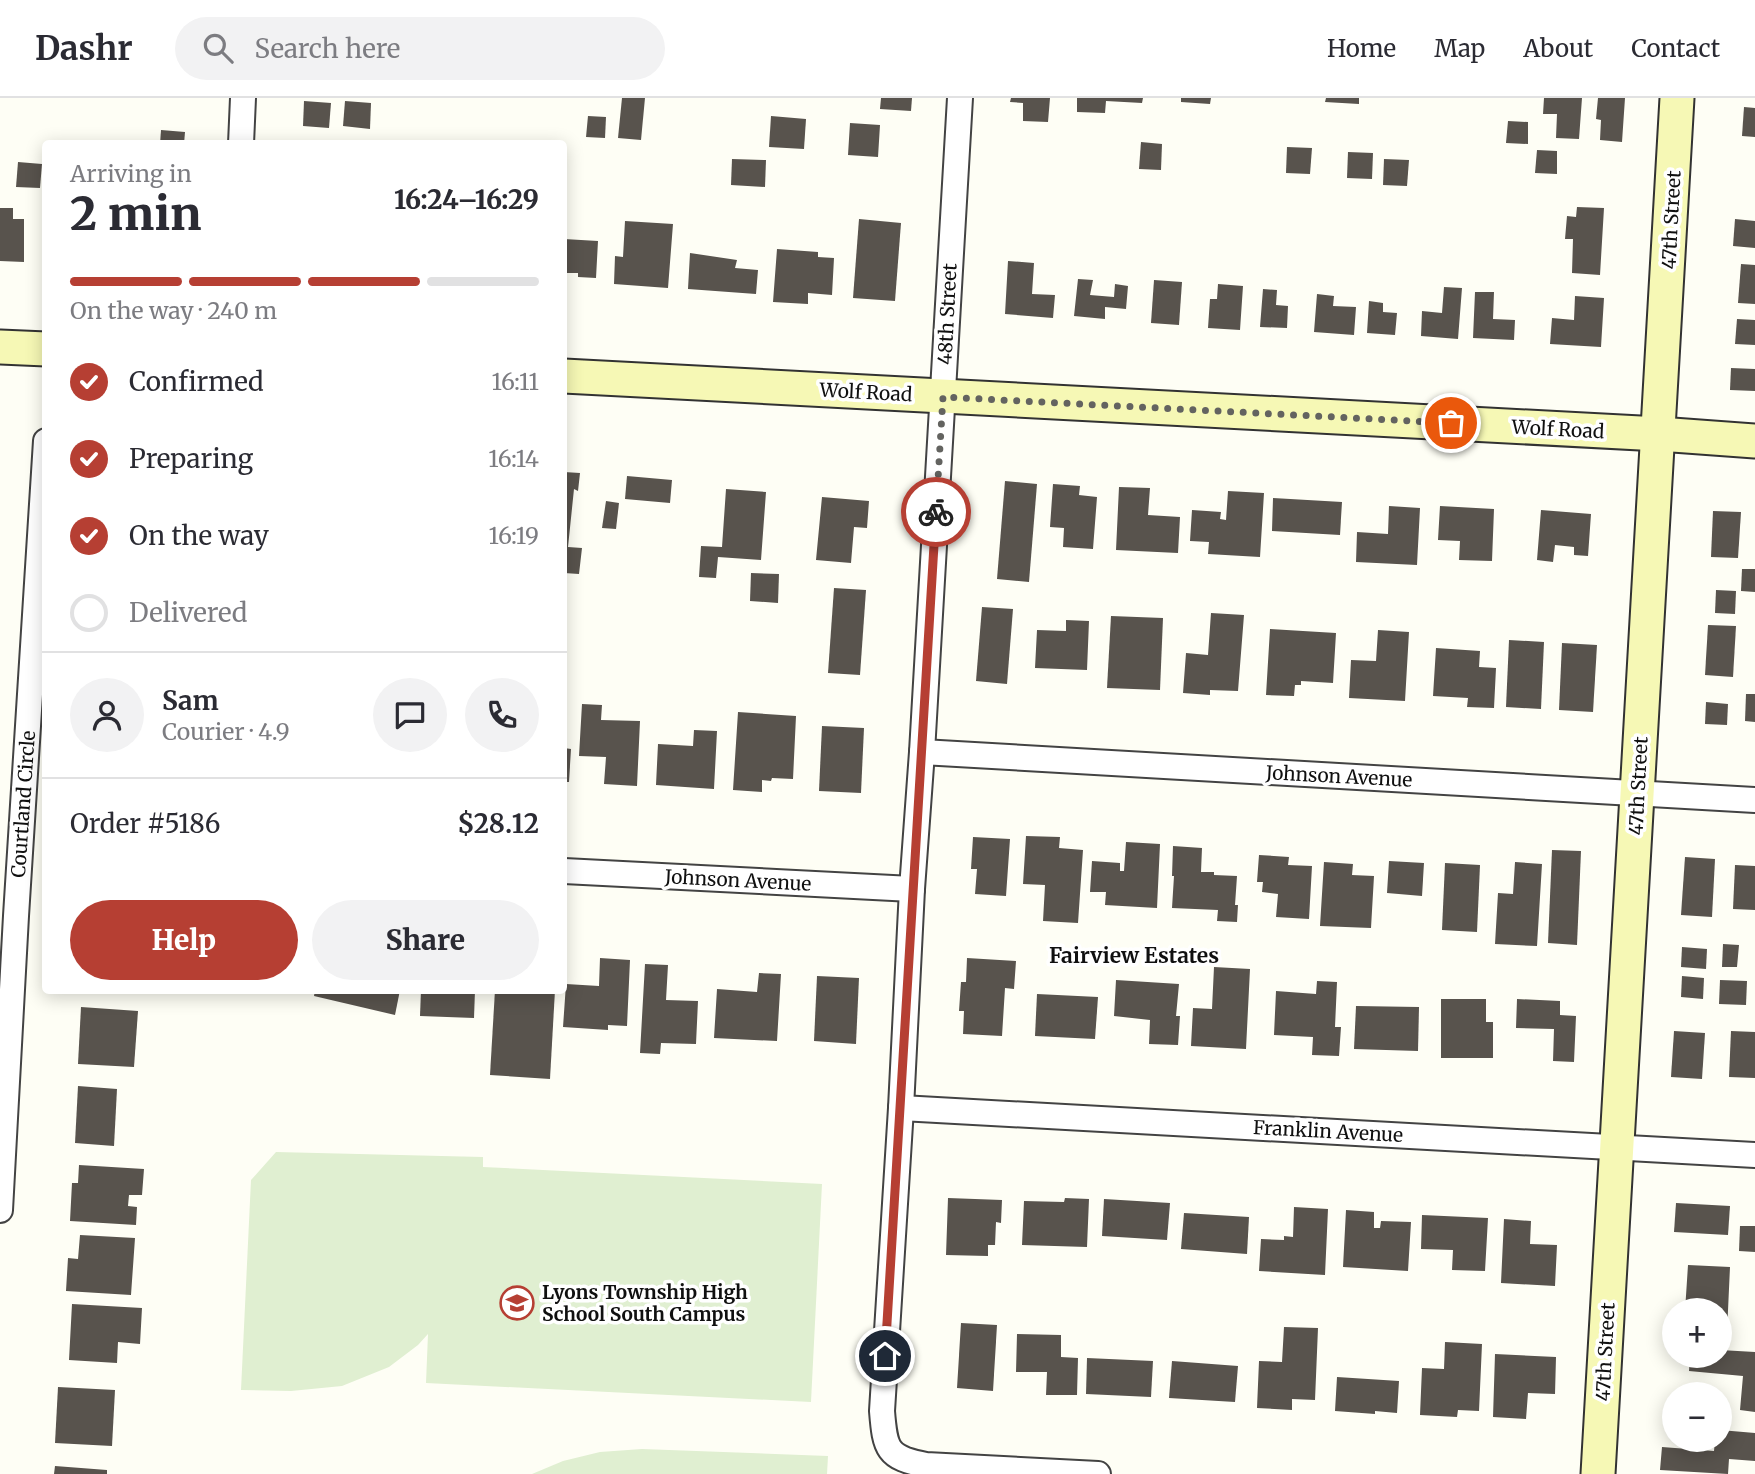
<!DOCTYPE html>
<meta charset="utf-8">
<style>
:root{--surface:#fff;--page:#f2f2f3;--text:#2b2b33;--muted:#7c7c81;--line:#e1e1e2;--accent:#b63f33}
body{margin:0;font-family:Merriweather,serif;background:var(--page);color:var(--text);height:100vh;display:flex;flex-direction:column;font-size:26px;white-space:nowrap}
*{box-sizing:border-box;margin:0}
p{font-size:23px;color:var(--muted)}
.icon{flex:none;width:38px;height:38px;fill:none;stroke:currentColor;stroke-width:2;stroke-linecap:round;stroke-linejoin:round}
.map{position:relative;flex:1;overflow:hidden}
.details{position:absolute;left:42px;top:42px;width:525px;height:854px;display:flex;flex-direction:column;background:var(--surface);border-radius:7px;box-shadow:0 4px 18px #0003}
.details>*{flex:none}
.tools{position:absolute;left:1662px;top:1200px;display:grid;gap:14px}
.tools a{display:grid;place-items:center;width:70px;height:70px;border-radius:50%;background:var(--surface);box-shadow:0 4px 18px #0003;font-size:35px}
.pin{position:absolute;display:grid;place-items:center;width:60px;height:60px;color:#fff;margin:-30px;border:4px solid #fff;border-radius:50%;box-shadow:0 2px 7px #0007}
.courier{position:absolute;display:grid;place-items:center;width:70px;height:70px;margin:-35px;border:5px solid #b63f33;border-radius:50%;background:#fff;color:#222;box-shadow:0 2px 9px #0007}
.headline em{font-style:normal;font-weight:800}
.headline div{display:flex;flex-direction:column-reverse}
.headline{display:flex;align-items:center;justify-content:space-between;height:119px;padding:0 28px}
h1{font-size:46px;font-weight:800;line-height:52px}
.bar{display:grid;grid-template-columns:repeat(4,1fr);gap:10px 7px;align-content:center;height:84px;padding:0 28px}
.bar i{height:9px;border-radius:5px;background:var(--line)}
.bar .selected{background:var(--accent)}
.bar p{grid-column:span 4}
.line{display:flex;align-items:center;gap:18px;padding:0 28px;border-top:2px solid var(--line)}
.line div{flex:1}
.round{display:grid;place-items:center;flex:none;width:74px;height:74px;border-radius:37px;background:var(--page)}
ol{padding:0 28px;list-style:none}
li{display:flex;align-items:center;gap:21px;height:77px}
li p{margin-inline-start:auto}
li .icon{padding:7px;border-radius:50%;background:var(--accent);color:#fff;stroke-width:4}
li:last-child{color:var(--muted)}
li i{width:38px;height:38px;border:4px solid var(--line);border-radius:50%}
.button{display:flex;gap:14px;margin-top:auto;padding:14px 28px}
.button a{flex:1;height:80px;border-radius:42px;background:var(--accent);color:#fff;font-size:28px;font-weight:800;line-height:80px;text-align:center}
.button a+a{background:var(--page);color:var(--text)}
header{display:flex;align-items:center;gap:42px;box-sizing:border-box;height:98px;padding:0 35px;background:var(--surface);border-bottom:2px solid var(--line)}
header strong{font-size:33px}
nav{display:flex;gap:38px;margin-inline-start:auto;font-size:24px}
.search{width:490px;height:63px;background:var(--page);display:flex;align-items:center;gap:18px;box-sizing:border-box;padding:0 24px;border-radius:38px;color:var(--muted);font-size:26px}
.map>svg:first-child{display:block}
.pitch{fill:#e0efd1}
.building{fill:#58534d}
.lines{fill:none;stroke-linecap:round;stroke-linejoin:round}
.minor-casing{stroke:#434343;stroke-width:28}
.secondary-casing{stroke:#323232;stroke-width:37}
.minor{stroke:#fff;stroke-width:24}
.secondary{stroke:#f6f8b5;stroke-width:33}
.done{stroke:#636360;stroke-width:7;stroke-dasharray:0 12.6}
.route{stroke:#b63f33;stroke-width:9}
.labels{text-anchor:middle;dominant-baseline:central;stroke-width:7;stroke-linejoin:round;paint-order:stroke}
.street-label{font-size:19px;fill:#101010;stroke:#fff}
.poi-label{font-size:19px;font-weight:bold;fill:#101010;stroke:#fff;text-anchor:start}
.neighbourhood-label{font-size:21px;font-weight:bold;fill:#101010;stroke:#fff}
</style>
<header>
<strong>Dashr</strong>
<div class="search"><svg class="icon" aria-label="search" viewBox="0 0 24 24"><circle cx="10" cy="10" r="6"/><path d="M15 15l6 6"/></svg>Search here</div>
<nav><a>Home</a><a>Map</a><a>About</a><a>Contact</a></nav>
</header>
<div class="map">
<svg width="1755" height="1376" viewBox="0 0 1755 1376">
<rect width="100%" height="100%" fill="#fefef5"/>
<g class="pitch">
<polygon points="276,1054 483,1059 483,1069 822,1086 811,1304 426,1285 428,1236 418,1247 389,1269 342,1288 291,1293 241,1292 251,1082"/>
<polygon points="642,1351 828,1358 827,1376 532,1376 563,1363 600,1354"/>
</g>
<g class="building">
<polygon points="622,0 645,0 641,42 618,40"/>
<polygon points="881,0 912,0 911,13 880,11"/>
<polygon points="1011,0 1050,0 1048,24 1023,23 1023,5 1010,4"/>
<polygon points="1077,0 1143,0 1142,5 1106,3 1105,15 1077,14"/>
<polygon points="1181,0 1211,0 1210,6 1181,4"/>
<polygon points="1326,0 1359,0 1359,6 1325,4"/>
<polygon points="1544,0 1582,0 1579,41 1556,40 1557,16 1543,16"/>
<polygon points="1598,0 1625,0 1622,44 1600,42 1601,22 1596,21"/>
<polygon points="304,3 331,5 329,30 303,28"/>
<polygon points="345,3 371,5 370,31 343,28"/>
<polygon points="1744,9 1755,10 1755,39 1742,38"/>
<polygon points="588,18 606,19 605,40 586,39"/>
<polygon points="771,18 806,21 804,51 769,49"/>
<polygon points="1508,23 1528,24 1528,46 1506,45"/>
<polygon points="850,25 880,27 878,59 848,57"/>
<polygon points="161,32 185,34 184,46 160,46"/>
<polygon points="1141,44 1162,46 1161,72 1139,71"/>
<polygon points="1287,49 1312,50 1310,76 1286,75"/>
<polygon points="1537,52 1557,53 1557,76 1535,75"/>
<polygon points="1348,54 1373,55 1372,81 1347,80"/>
<polygon points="732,61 766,62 765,89 731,87"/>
<polygon points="1384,61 1409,62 1407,88 1383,87"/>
<polygon points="18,64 42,66 40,90 16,89"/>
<polygon points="1577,109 1604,110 1600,177 1572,175 1573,141 1565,141 1567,118 1576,119"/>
<polygon points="0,110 13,110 13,121 24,121 24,164 0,163"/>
<polygon points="859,121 901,125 895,203 853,200"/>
<polygon points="1735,121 1755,123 1755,150 1733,148"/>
<polygon points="625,123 673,126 668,190 614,186 615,158 623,159"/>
<polygon points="564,141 598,143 596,180 578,179 578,175 564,175"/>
<polygon points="777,151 818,154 818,159 834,160 832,197 808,195 808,206 773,204"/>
<polygon points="690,155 737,162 735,170 758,172 756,196 688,191"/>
<polygon points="1008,163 1034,165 1032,196 1055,197 1053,220 1005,216"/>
<polygon points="1741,166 1755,167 1755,206 1738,205"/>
<polygon points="1078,181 1093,182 1090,197 1114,199 1115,186 1128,188 1126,211 1105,209 1105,221 1074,218"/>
<polygon points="1154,182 1182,184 1179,227 1151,225"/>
<polygon points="1218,186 1243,188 1240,232 1208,230 1210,201 1217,201"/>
<polygon points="1444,189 1462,190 1458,241 1421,238 1422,213 1442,215"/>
<polygon points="1263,191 1277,192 1276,207 1288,208 1287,230 1260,229"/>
<polygon points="1475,194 1494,194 1493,221 1515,222 1514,242 1473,240"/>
<polygon points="1317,196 1334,198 1333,208 1356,209 1354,237 1314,234"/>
<polygon points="1575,198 1604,200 1601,249 1550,246 1552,220 1574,222"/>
<polygon points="1369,203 1383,205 1383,214 1397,215 1395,237 1367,235"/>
<polygon points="1737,221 1755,222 1755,247 1735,246"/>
<polygon points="1731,270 1755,271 1755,293 1730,292"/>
<polygon points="564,374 580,375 578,393 574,391 568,449 582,450 579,476 564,475"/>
<polygon points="627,378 672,382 670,405 625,401"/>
<polygon points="1005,383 1037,386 1029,484 997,481"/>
<polygon points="1053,386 1080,388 1079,397 1097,399 1093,451 1063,449 1064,430 1050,429"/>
<polygon points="1119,389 1150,390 1148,417 1180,419 1178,455 1116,452"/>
<polygon points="726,391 766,394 761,462 718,459 716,480 699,479 701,448 722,449"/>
<polygon points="1228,393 1264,395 1260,459 1208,456 1209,444 1190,443 1192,412 1221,414 1220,421 1226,422"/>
<polygon points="822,399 869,403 867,430 854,429 851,465 816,462"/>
<polygon points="1273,400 1342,404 1340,437 1272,433"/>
<polygon points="606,403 619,405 616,431 602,430"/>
<polygon points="1389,408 1420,410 1417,467 1356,464 1357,434 1388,436"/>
<polygon points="1440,408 1494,411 1492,463 1459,462 1460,443 1438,442"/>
<polygon points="1541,412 1591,416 1588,458 1574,457 1574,449 1555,447 1553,464 1537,462"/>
<polygon points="1713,413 1741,414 1738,460 1711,459"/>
<polygon points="1742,471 1755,471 1755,494 1741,493"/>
<polygon points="751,475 779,476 778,505 750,503"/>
<polygon points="834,490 866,492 860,577 828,575"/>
<polygon points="1716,492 1736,493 1735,516 1715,515"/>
<polygon points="982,509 1013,511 1007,586 976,583"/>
<polygon points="1211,515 1244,517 1238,593 1210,592 1210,597 1183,595 1186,555 1208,557"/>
<polygon points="1111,518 1163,520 1160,592 1107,590"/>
<polygon points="1066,522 1089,523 1087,572 1035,570 1037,532 1066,533"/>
<polygon points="1708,527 1736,528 1733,579 1705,577"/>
<polygon points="1270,531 1336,535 1333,585 1301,583 1301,587 1295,587 1294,598 1266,597"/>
<polygon points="1378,532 1409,534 1405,603 1349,600 1351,562 1376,563"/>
<polygon points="1509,542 1544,544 1541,611 1506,609"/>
<polygon points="1562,545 1597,547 1593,614 1559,612"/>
<polygon points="1436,550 1480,553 1479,569 1496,570 1494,610 1467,609 1468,600 1433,598"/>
<polygon points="1746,596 1755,596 1755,624 1745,623"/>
<polygon points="1706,604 1728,606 1727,627 1705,626"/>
<polygon points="582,606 602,607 601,622 640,623 637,688 604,686 606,659 579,658"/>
<polygon points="738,614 796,618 793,681 772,680 771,683 762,682 762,694 733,692"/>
<polygon points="822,628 864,630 861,695 819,693"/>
<polygon points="694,632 717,633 714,691 656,687 658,646 693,648"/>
<polygon points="564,650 571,651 569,684 564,684"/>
<polygon points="1026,738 1060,739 1059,750 1083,752 1078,825 1043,823 1045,787 1023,786"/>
<polygon points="973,739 1010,741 1006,798 975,796 977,771 971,771"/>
<polygon points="1126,744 1160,746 1157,810 1105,807 1106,794 1090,794 1092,763 1120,765 1120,773 1124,773"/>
<polygon points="1173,748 1202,750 1201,774 1214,774 1214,777 1237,778 1235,807 1238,807 1237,824 1217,823 1218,812 1172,810 1174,778 1172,778"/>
<polygon points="1552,752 1581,753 1577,847 1548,845"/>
<polygon points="1259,757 1289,759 1288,767 1312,768 1309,821 1276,819 1278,796 1262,794 1263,784 1257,784"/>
<polygon points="1685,759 1715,761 1712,819 1681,817"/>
<polygon points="1389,763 1424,765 1422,798 1387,795"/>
<polygon points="1324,764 1353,766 1352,777 1374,778 1371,830 1320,828"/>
<polygon points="1515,764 1542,766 1537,848 1495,846 1498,795 1513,796"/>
<polygon points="1445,765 1480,767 1477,834 1442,832"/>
<polygon points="1735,767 1755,768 1755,812 1733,811"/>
<polygon points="1723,846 1739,847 1737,869 1722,869"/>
<polygon points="1682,849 1707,851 1706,871 1681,869"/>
<polygon points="600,860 630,862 627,928 608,927 608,932 563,929 566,886 599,888"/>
<polygon points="967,860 1016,863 1014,891 1005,890 1002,938 963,936 964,913 959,913 961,884 966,884"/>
<polygon points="645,866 668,867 666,902 698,903 696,946 661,945 660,956 640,955"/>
<polygon points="1214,869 1250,871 1246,951 1191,948 1193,910 1212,911"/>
<polygon points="759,875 781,876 777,943 714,940 717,891 757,894"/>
<polygon points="817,878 859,880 856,946 814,943"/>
<polygon points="1682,878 1704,880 1703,901 1681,899"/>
<polygon points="1116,882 1179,886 1176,918 1180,918 1178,947 1149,946 1150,922 1114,918"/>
<polygon points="1720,882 1747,883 1746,907 1719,906"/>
<polygon points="1317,883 1337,884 1335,929 1341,929 1339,958 1312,957 1313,939 1274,937 1276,893 1316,896"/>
<polygon points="315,892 400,892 395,917 314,898"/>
<polygon points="421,892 475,892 474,920 420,918"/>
<polygon points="495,892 555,892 550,981 490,977"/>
<polygon points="1037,896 1098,899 1095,941 1035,938"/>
<polygon points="1441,901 1486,901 1486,924 1493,924 1493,960 1441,960"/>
<polygon points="1517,901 1560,903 1560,917 1576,918 1574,964 1553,963 1554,931 1516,930"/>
<polygon points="1356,908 1419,909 1418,953 1354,951"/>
<polygon points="81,909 138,913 134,969 78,966"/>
<polygon points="1674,933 1705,935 1702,981 1671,979"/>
<polygon points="1731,933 1755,934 1755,980 1729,979"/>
<polygon points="78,988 117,991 114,1048 75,1045"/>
<polygon points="79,1067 144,1071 142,1097 129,1097 128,1108 137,1109 136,1127 70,1123 72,1085 78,1085"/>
<polygon points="948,1100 1002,1102 1001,1125 996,1124 995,1147 988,1147 988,1158 946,1157"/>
<polygon points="1065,1100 1089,1101 1087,1149 1022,1147 1024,1103 1064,1104"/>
<polygon points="1104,1101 1170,1105 1167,1142 1102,1138"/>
<polygon points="1676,1105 1730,1108 1728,1137 1674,1134"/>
<polygon points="1294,1109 1328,1111 1325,1177 1259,1173 1261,1141 1284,1142 1284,1138 1293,1139"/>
<polygon points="1346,1112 1374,1114 1374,1130 1380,1130 1381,1123 1411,1124 1408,1173 1343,1169"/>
<polygon points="1184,1115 1249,1119 1247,1156 1181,1151"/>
<polygon points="1422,1117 1488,1120 1485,1173 1452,1172 1453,1152 1421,1151"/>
<polygon points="1504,1121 1531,1123 1530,1146 1557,1147 1555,1188 1501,1185"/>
<polygon points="1740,1128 1755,1128 1755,1154 1739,1153"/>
<polygon points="80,1137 135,1140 131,1197 66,1193 68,1160 78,1161"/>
<polygon points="1688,1167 1730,1169 1727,1234 1720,1234 1720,1213 1685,1213"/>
<polygon points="72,1206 142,1210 140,1246 118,1244 117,1265 69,1262"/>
<polygon points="961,1225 997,1227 993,1293 957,1290"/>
<polygon points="1284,1229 1318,1230 1315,1302 1292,1301 1292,1312 1257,1310 1259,1263 1282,1264"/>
<polygon points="1017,1236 1061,1237 1061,1259 1078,1260 1077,1297 1046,1297 1047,1274 1016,1274"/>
<polygon points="1445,1244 1482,1246 1479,1313 1458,1312 1457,1319 1420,1317 1422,1270 1444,1271"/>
<polygon points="1720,1252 1755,1254 1755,1314 1740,1312 1743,1278 1689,1273 1690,1258 1720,1258"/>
<polygon points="1495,1256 1556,1259 1555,1296 1528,1295 1526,1321 1493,1319"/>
<polygon points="1087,1260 1153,1263 1151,1299 1086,1296"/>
<polygon points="1172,1263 1238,1268 1235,1304 1169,1300"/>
<polygon points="1337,1279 1399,1283 1397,1315 1375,1313 1375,1316 1335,1313"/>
<polygon points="58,1289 115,1292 112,1348 55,1345"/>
<polygon points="1720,1332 1755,1335 1755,1363 1729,1361 1728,1376 1660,1372 1662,1349 1714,1353 1715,1342 1720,1342"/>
<polygon points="55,1368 107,1372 107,1376 54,1376"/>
</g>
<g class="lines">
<defs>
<g id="minor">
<path d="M 960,0 L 922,654 L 912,791 L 901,1010 L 882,1313 C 885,1351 887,1360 926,1367 L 1098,1376"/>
<polyline points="241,46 243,0"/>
<polyline points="922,654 1755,702"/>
<polyline points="564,773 912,791"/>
<polyline points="901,1010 1755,1057"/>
<polyline points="0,1112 16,818 46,343"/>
</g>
<g id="secondary">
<polyline points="0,249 46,251"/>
<polyline points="564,278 1659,336 1755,343"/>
<polyline points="1598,1376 1677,0"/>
</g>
</defs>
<use href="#minor" class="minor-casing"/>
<use href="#secondary" class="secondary-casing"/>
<use href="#minor" class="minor"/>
<use href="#secondary" class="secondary"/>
</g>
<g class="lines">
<polyline class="done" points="936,414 943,299 1451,325"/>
<polyline class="route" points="885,1258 936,414"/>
</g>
<defs>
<symbol id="school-ring" viewBox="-11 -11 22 22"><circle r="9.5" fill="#fff" stroke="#b63f33" stroke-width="1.5"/><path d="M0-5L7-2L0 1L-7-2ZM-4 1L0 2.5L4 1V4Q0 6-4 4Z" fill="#b63f33"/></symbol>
</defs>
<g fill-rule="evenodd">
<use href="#school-ring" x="498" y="1186" width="38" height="38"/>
</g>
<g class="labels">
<g class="street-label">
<text transform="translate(1671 122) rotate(-87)">47th Street</text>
<text transform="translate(947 216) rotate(-87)">48th Street</text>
<text transform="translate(866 294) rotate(3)">Wolf Road</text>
<text transform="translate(1558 331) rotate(3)">Wolf Road</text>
<text transform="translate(1339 678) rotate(3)">Johnson Avenue</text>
<text transform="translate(1638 688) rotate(-87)">47th Street</text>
<text transform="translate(23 706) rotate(-86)">Courtland Circle</text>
<text transform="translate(738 782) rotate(3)">Johnson Avenue</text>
<text transform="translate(1328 1033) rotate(3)">Franklin Avenue</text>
<text transform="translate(1605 1254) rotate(-87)">47th Street</text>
</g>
<g class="poi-label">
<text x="542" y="1194">Lyons Township High<tspan x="542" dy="22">School South Campus</tspan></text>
</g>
<g class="neighbourhood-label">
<text x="1134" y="857">Fairview Estates</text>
</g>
</g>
</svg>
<div class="tools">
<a>+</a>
<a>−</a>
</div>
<div class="pin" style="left:1451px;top:325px;background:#ea580c"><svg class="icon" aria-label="bag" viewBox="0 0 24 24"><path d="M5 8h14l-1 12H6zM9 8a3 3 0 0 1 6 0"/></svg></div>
<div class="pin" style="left:885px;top:1258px;background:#1f2937"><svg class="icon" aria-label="home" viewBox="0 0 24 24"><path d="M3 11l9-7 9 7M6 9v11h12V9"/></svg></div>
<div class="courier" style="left:936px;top:414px"><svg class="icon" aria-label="bike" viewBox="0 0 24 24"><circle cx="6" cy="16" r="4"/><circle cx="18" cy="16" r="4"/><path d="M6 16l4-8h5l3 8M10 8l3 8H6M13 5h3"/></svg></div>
<section class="details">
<div class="headline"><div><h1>2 min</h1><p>Arriving in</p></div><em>16:24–16:29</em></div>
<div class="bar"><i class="selected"></i><i class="selected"></i><i class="selected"></i><i></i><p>On the way · 240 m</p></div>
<ol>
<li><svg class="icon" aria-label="check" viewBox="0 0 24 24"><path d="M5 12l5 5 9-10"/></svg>Confirmed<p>16:11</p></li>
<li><svg class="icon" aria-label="check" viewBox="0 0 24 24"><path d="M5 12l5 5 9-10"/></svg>Preparing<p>16:14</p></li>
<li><svg class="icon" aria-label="check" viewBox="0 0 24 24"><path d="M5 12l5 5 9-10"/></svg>On the way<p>16:19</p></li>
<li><i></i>Delivered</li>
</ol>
<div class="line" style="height:126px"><a class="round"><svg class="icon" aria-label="person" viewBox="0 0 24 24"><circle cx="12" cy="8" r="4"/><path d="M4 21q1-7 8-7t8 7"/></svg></a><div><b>Sam</b><p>Courier · 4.9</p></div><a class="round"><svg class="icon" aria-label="chat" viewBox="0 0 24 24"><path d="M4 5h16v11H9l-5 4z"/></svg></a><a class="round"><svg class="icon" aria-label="phone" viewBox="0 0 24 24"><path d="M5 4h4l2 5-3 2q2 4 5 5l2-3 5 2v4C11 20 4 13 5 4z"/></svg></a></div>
<div class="line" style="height:91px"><div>Order #5186</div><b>$28.12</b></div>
<div class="button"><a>Help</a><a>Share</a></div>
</section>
</div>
